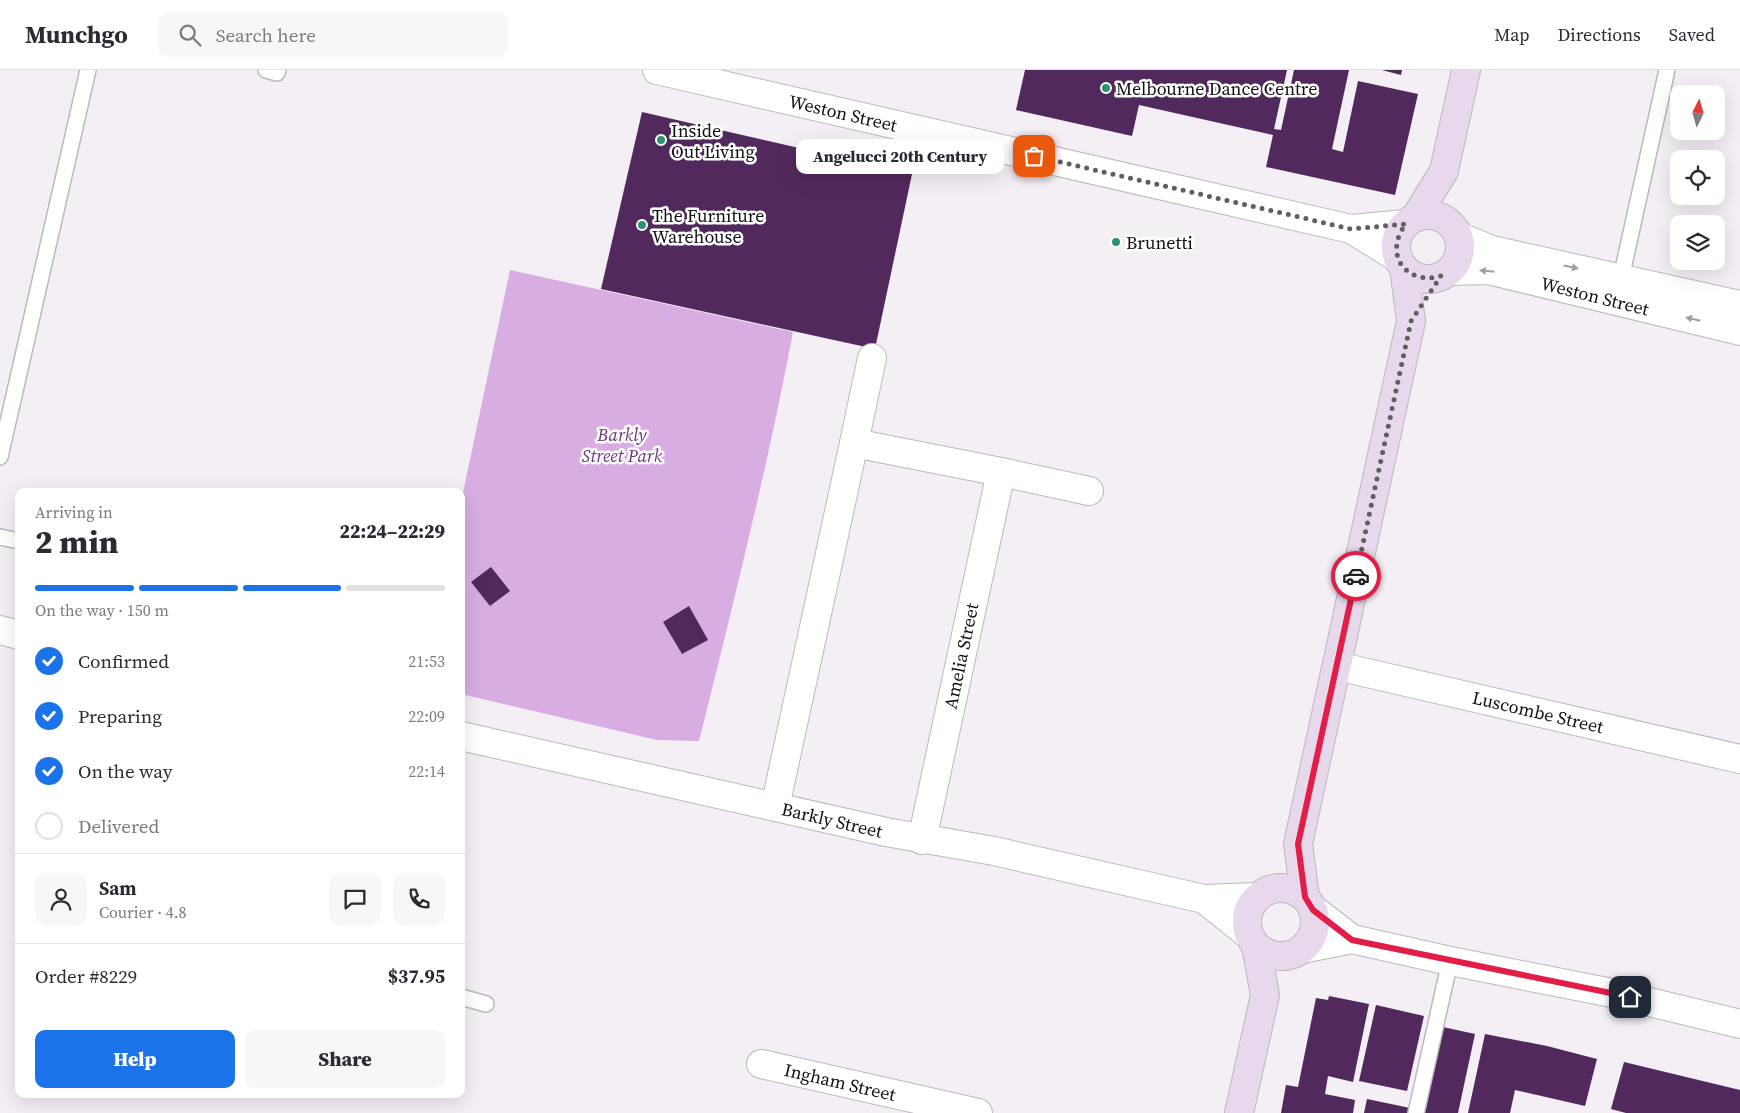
<!DOCTYPE html>
<meta charset="utf-8">
<style>
:root{--surface:#fff;--page:#f7f7f7;--text:#2b2b33;--muted:#7c7c81;--line:#e1e1e2;--accent:#1a73e8}
body{margin:0;font-family:"Source Serif 4",serif;background:var(--page);color:var(--text);height:100vh;display:flex;flex-direction:column;font-size:19px;white-space:nowrap}
*{box-sizing:border-box;margin:0}
p{font-size:16px;color:var(--muted)}
.icon{flex:none;width:28px;height:28px;fill:none;stroke:currentColor;stroke-width:2;stroke-linecap:round;stroke-linejoin:round}
.map{position:relative;flex:1;overflow:hidden}
.drawer{position:absolute;left:15px;top:418px;width:450px;height:610px;display:flex;flex-direction:column;background:var(--surface);border-radius:10px;box-shadow:0 5px 20px #0002}
.drawer>*{flex:none}
.needle{width:32px;rotate:5deg}
.tools{position:absolute;left:1670px;top:15px;display:grid;gap:10px}
.tools a{display:grid;place-items:center;width:55px;height:55px;border-radius:10px;background:var(--surface);box-shadow:0 5px 20px #0002;font-size:25px}
.pin{position:absolute;display:grid;place-items:center;width:42px;height:42px;color:#fff;margin:-21px;border-radius:10px;box-shadow:0 2px 8px #0006}
.courier{position:absolute;display:grid;place-items:center;width:50px;height:50px;margin:-25px;border:4px solid #e11d48;border-radius:50%;background:#fff;color:#222;box-shadow:0 1px 6px #0007}
.bubble{position:absolute;height:35px;border-radius:10px;background:var(--surface);box-shadow:0 5px 20px #0002;font-size:16px;font-weight:800;line-height:35px;text-align:center}
.head em{font-style:normal;font-weight:800}
.head div{display:flex;flex-direction:column-reverse}
.head{display:flex;align-items:center;justify-content:space-between;height:85px;padding:0 20px}
h1{font-size:32px;font-weight:800;line-height:38px}
.bar{display:grid;grid-template-columns:repeat(4,1fr);gap:8px 5px;align-content:center;height:60px;padding:0 20px}
.bar i{height:6px;border-radius:4px;background:var(--line)}
.bar .current{background:var(--accent)}
.bar p{grid-column:span 4}
.line{display:flex;align-items:center;gap:12px;padding:0 20px;border-top:1px solid var(--line)}
.line div{flex:1}
.round{display:grid;place-items:center;flex:none;width:52px;height:52px;border-radius:10px;background:var(--page)}
ol{padding:0 20px;list-style:none}
li{display:flex;align-items:center;gap:15px;height:55px}
li p{margin-inline-start:auto}
li .icon{padding:5px;border-radius:50%;background:var(--accent);color:#fff;stroke-width:4}
li:last-child{color:var(--muted)}
li i{width:28px;height:28px;border:2px solid var(--line);border-radius:50%}
.button{display:flex;gap:10px;margin-top:auto;padding:10px 20px}
.button a{flex:1;height:58px;border-radius:10px;background:var(--accent);color:#fff;font-size:20px;font-weight:800;line-height:58px;text-align:center}
.button a+a{background:var(--page);color:var(--text)}
header{display:flex;align-items:center;gap:30px;box-sizing:border-box;height:70px;padding:0 25px;background:var(--surface);border-bottom:1px solid var(--line)}
header strong{font-size:24px}
nav{display:flex;gap:28px;margin-inline-start:auto;font-size:18px}
.search{width:350px;height:45px;background:var(--page);display:flex;align-items:center;gap:12px;box-sizing:border-box;padding:0 18px;border-radius:10px;color:var(--muted);font-size:19px}
.map>svg:first-child{display:block}
.green{fill:#d7ade2}
.building{fill:#52295c}
.lines{fill:none;stroke-linecap:round;stroke-linejoin:round}
.lane-casing{stroke:#bdb8bf;stroke-width:18}
.street-casing{stroke:#bdb8bf;stroke-width:30}
.secondary-casing{stroke:#bdb8bf;stroke-width:30}
.lane{stroke:#fff;stroke-width:15}
.street{stroke:#fff;stroke-width:28}
.secondary{stroke:#e8d8ec;stroke-width:28}
.oneway{fill:#a09fa0}
.done{stroke:#615e61;stroke-width:5;stroke-dasharray:0 9}
.route{stroke:#e11d48;stroke-width:6}
.poi-dot{fill:#2a9371;stroke:#fff;stroke-width:2}
.labels{text-anchor:middle;dominant-baseline:central;stroke-width:5;stroke-linejoin:round;paint-order:stroke}
.poi-label{font-size:18px;fill:#121012;stroke:#fff;text-anchor:start}
.street-label{font-size:18px;fill:#121012;stroke:#fff}
.park-label{font-size:18px;font-style:italic;fill:#6e357c;stroke:#fff}
</style>
<header>
<strong>Munchgo</strong>
<div class="search"><svg class="icon" aria-label="search" viewBox="0 0 24 24"><circle cx="10" cy="10" r="6"/><path d="M15 15l6 6"/></svg>Search here</div>
<nav><a>Map</a><a>Directions</a><a>Saved</a></nav>
</header>
<div class="map">
<svg width="1740" height="1043" viewBox="0 0 1740 1043">
<rect width="100%" height="100%" fill="#f4eef5"/>
<path class="green" d="M 510,200 L 793,262 C 767,399 733,535 699,671 L 657,670 L 461,624 L 461,432 Z"/>
<g class="building">
<polygon points="1025,0 1287,0 1274,59 1281,60 1294,0 1349,0 1332,79 1343,82 1358,11 1418,24 1395,125 1266,97 1273,65 1139,35 1132,66 1016,40"/>
<polygon points="1382,0 1402,0 1401,5"/>
<polygon points="642,42 912,104 875,279 601,219"/>
<polygon points="491,497 510,521 490,536 471,512"/>
<polygon points="689,536 708,570 682,584 663,552"/>
<polygon points="1329,926 1369,934 1353,1012 1328,1006 1325,1024 1355,1030 1353,1043 1281,1043 1286,1015 1298,1017 1316,928 1328,930"/>
<polygon points="1376,935 1424,946 1407,1021 1359,1011"/>
<polygon points="1443,957 1475,964 1458,1043 1425,1043"/>
<polygon points="1485,964 1547,976 1597,989 1585,1036 1515,1020 1510,1043 1468,1043"/>
<polygon points="1624,992 1740,1020 1740,1043 1626,1043 1611,1039"/>
<polygon points="1367,1029 1410,1038 1409,1043 1364,1043"/>
</g>
<g class="lines">
<defs>
<g id="lane">
<polyline points="266,0 277,3 278,0"/>
<polyline points="1621,208 1667,0"/>
<polyline points="0,387 88,0"/>
<polyline points="0,467 19,471"/>
<polyline points="461,927 486,934"/>
<polyline points="1416,1043 1450,891"/>
</g>
<g id="street">
<polyline points="657,0 1351,159 1398,188"/>
<polyline points="1351,159 1406,154"/>
<polyline points="1458,166 1492,180 1740,235"/>
<polyline points="1450,201 1488,200 1740,261"/>
<polyline points="854,373 872,288"/>
<polyline points="1001,402 1089,421"/>
<polyline points="0,560 19,565"/>
<polyline points="1337,596 1740,689"/>
<polyline points="461,666 886,762 994,781 1204,829 1257,827"/>
<polyline points="775,737 854,373 1001,402 922,770"/>
<polyline points="1204,829 1249,865"/>
<polyline points="1313,839 1352,869"/>
<polyline points="1302,879 1352,869 1450,891 1612,923 1740,954"/>
<polyline points="761,994 978,1043"/>
</g>
<g id="secondary">
<circle cx="1428" cy="177" r="32"/>
<polyline points="1415,148 1444,101 1466,0"/>
<circle cx="1281" cy="852" r="34"/>
<polyline points="1305,827 1298,774 1411,251 1404,198"/>
<polyline points="1239,1043 1265,925 1256,876"/>
</g>
</defs>
<use href="#lane" class="lane-casing"/>
<use href="#street" class="street-casing"/>
<use href="#secondary" class="secondary-casing"/>
<use href="#lane" class="lane"/>
<use href="#street" class="street"/>
<use href="#secondary" class="secondary"/>
</g>
<defs><path id="oneway-solid" d="M-6-.8H1V-3.2L6.5 0L1 3.2V.8H-6Z" transform="scale(1.25)"/></defs>
<g class="oneway">
<use href="#oneway-solid" transform="translate(1571 197) rotate(12)"/>
<use href="#oneway-solid" transform="translate(1487 201) rotate(-174)"/>
<use href="#oneway-solid" transform="translate(1693 249) rotate(-167)"/>
</g>
<g class="lines">
<path class="done" d="M 1034,86 L 1351,159 L 1406,154 C 1383,183 1405,216 1441,206 L 1411,251 L 1356,506"/>
<polyline class="route" points="1356,506 1298,774 1305,827 1313,840 1352,870 1630,927"/>
</g>
<g class="poi-dot">
<circle cx="1106" cy="18" r="5"/>
<circle cx="661" cy="70" r="5"/>
<circle cx="642" cy="155" r="5"/>
<circle cx="1116" cy="172" r="5"/>
</g>
<g class="labels">
<g class="poi-label">
<text x="1116" y="18">Melbourne Dance Centre</text>
<text x="671" y="60">Inside<tspan x="671" dy="21">Out Living</tspan></text>
<text x="652" y="145">The Furniture<tspan x="652" dy="21">Warehouse</tspan></text>
<text x="1126" y="172">Brunetti</text>
</g>
<g class="street-label">
<text transform="translate(843 43) rotate(13)">Weston Street</text>
<text transform="translate(1595 226) rotate(14)">Weston Street</text>
<text transform="translate(961 586) rotate(-78)">Amelia Street</text>
<text transform="translate(1538 642) rotate(13)">Luscombe Street</text>
<text transform="translate(832 750) rotate(13)">Barkly Street</text>
<text transform="translate(840 1012) rotate(13)">Ingham Street</text>
</g>
<g class="park-label">
<text x="622" y="364">Barkly<tspan x="622" dy="21">Street Park</tspan></text>
</g>
</g>
</svg>
<div class="tools">
<a><svg class="needle" viewBox="-14 -14 28 28"><path d="M0-13l5 13h-10z" fill="#e53935"/><path d="M0 13l5-13h-10z" fill="#7c7c81"/></svg></a>
<a><svg class="icon" aria-label="locate" viewBox="0 0 24 24"><circle cx="12" cy="12" r="6"/><path d="M12 2v4M12 18v4M2 12h4M18 12h4"/></svg></a>
<a><svg class="icon" aria-label="layers" viewBox="0 0 24 24"><path d="M12 4l9 5-9 5-9-5zM3 14l9 5 9-5"/></svg></a>
</div>
<div class="pin" style="left:1034px;top:86px;background:#ea580c"><svg class="icon" aria-label="bag" viewBox="0 0 24 24"><path d="M5 8h14l-1 12H6zM9 8a3 3 0 0 1 6 0"/></svg></div>
<div class="pin" style="left:1630px;top:927px;background:#1f2937"><svg class="icon" aria-label="home" viewBox="0 0 24 24"><path d="M3 11l9-7 9 7M6 9v11h12V9"/></svg></div>
<div class="courier" style="left:1356px;top:506px"><svg class="icon" aria-label="car" viewBox="0 0 24 24"><path d="M5 17H2v-5l4-1 3-4h7l3 4 3 1v5h-3M9 17h6M6 11h13"/><circle cx="7" cy="17" r="2"/><circle cx="17" cy="17" r="2"/></svg></div>
<div class="bubble" style="left:796px;top:69px;width:208px">Angelucci 20th Century</div>
<section class="drawer">
<div class="head"><div><h1>2 min</h1><p>Arriving in</p></div><em>22:24–22:29</em></div>
<div class="bar"><i class="current"></i><i class="current"></i><i class="current"></i><i></i><p>On the way · 150 m</p></div>
<ol>
<li><svg class="icon" aria-label="check" viewBox="0 0 24 24"><path d="M5 12l5 5 9-10"/></svg>Confirmed<p>21:53</p></li>
<li><svg class="icon" aria-label="check" viewBox="0 0 24 24"><path d="M5 12l5 5 9-10"/></svg>Preparing<p>22:09</p></li>
<li><svg class="icon" aria-label="check" viewBox="0 0 24 24"><path d="M5 12l5 5 9-10"/></svg>On the way<p>22:14</p></li>
<li><i></i>Delivered</li>
</ol>
<div class="line" style="height:90px"><a class="round"><svg class="icon" aria-label="person" viewBox="0 0 24 24"><circle cx="12" cy="8" r="4"/><path d="M4 21q1-7 8-7t8 7"/></svg></a><div><b>Sam</b><p>Courier · 4.8</p></div><a class="round"><svg class="icon" aria-label="chat" viewBox="0 0 24 24"><path d="M4 5h16v11H9l-5 4z"/></svg></a><a class="round"><svg class="icon" aria-label="phone" viewBox="0 0 24 24"><path d="M5 4h4l2 5-3 2q2 4 5 5l2-3 5 2v4C11 20 4 13 5 4z"/></svg></a></div>
<div class="line" style="height:65px"><div>Order #8229</div><b>$37.95</b></div>
<div class="button"><a>Help</a><a>Share</a></div>
</section>
</div>
